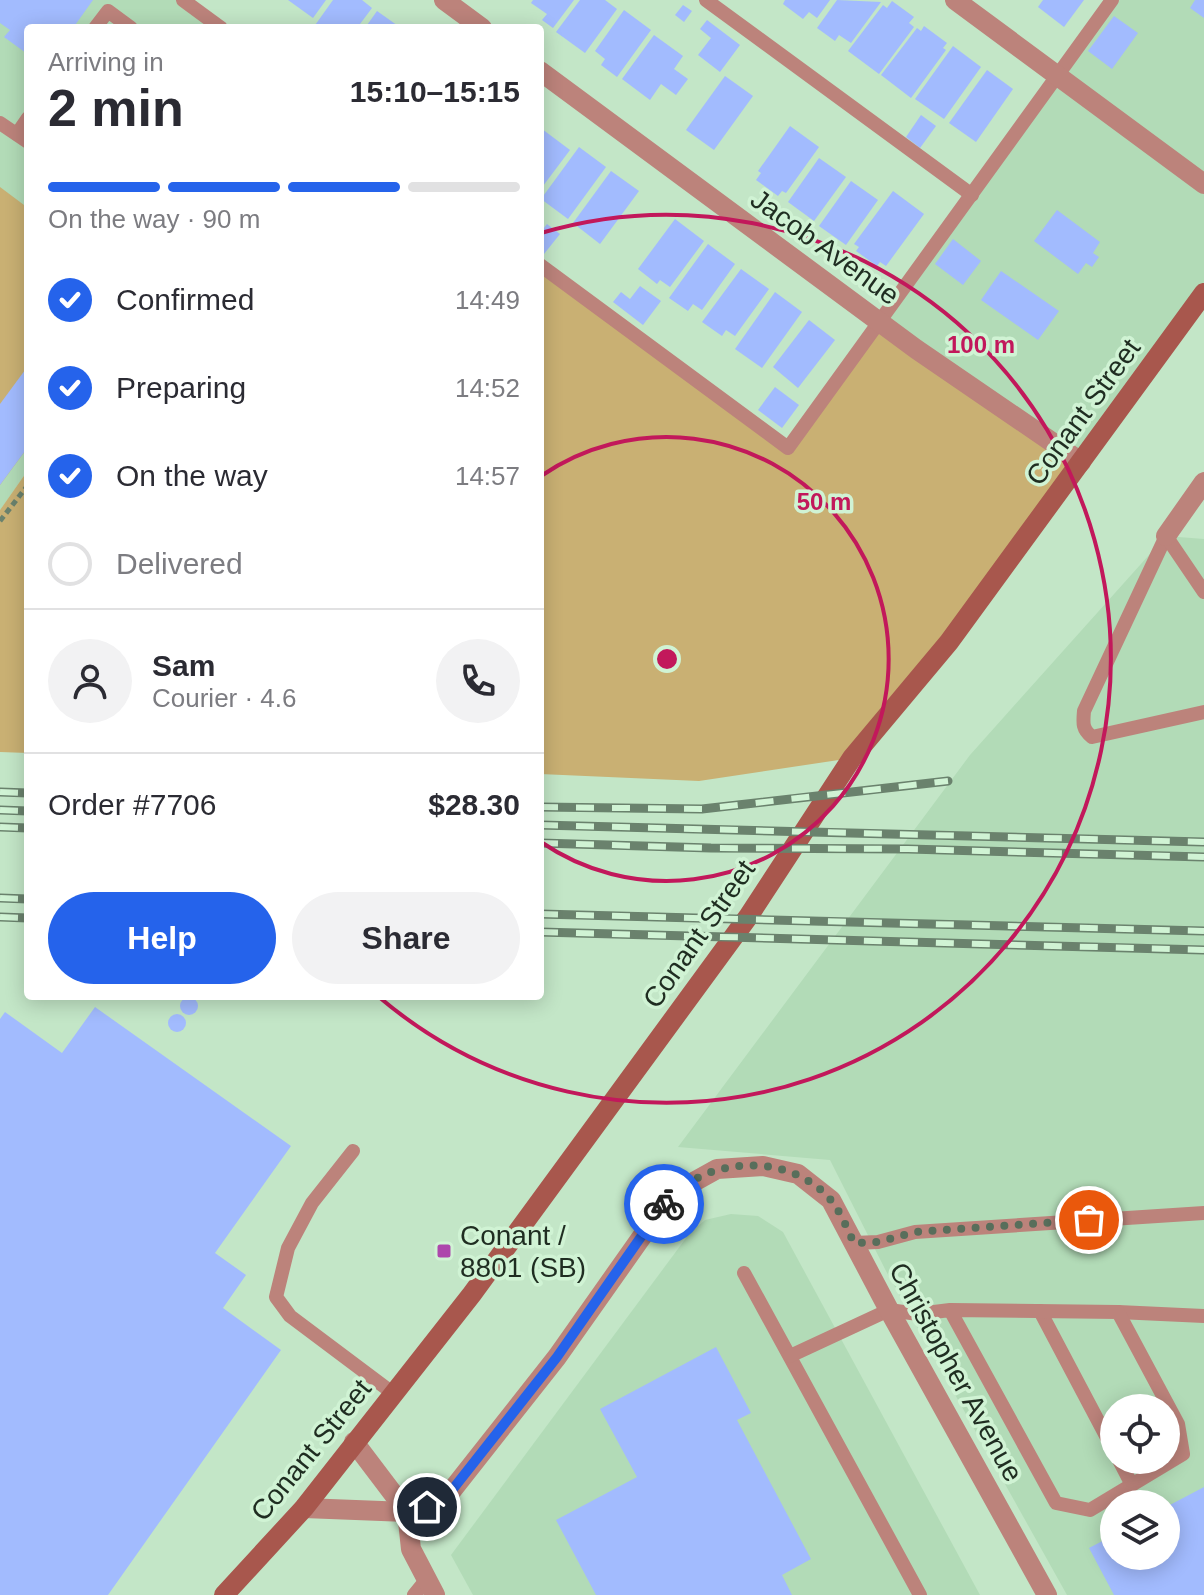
<!DOCTYPE html>
<meta charset="utf-8">
<style>
:root{--surface:#fff;--page:#f2f2f3;--text:#2b2b33;--muted:#7c7c81;--line:#e1e1e2;--accent:#2563eb}
body{margin:0;font-family:Arial,sans-serif;background:var(--page);color:var(--text);height:100vh;display:flex;flex-direction:column;font-size:30px;white-space:nowrap}
*{box-sizing:border-box;margin:0}
p{font-size:26px;color:var(--muted)}
.icon{flex:none;width:44px;height:44px;fill:none;stroke:currentColor;stroke-width:2;stroke-linecap:round;stroke-linejoin:round}
.map{position:relative;flex:1;overflow:hidden}
.sheet{position:absolute;left:24px;top:24px;width:520px;height:976px;display:flex;flex-direction:column;background:var(--surface);border-radius:8px;box-shadow:0 4px 20px #0003}
.sheet>*{flex:none}
.controls{position:absolute;left:1100px;top:1394px;display:grid;gap:16px}
.controls a{display:grid;place-items:center;width:80px;height:80px;border-radius:50%;background:var(--surface);box-shadow:0 4px 20px #0003;font-size:40px}
.pin{position:absolute;display:grid;place-items:center;width:68px;height:68px;color:#fff;margin:-34px;border:4px solid #fff;border-radius:50%;box-shadow:0 2px 8px #0007}
.courier{position:absolute;display:grid;place-items:center;width:80px;height:80px;margin:-40px;border:6px solid #2563eb;border-radius:50%;background:#fff;color:#222;box-shadow:0 2px 10px #0007}
.summary em{font-style:normal;font-weight:700}
.summary div{display:flex;flex-direction:column-reverse}
.summary{display:flex;align-items:center;justify-content:space-between;height:136px;padding:0 24px}
h1{font-size:52px;font-weight:700;line-height:60px}
.bar{display:grid;grid-template-columns:repeat(4,1fr);gap:12px 8px;align-content:center;height:96px;padding:0 24px}
.bar i{height:10px;border-radius:6px;background:var(--line)}
.bar .on{background:var(--accent)}
.bar p{grid-column:span 4}
.line{display:flex;align-items:center;gap:20px;padding:0 24px;border-top:2px solid var(--line)}
.line div{flex:1}
.round{display:grid;place-items:center;flex:none;width:84px;height:84px;border-radius:42px;background:var(--page)}
ol{padding:0 24px;list-style:none}
li{display:flex;align-items:center;gap:24px;height:88px}
li p{margin-inline-start:auto}
li .icon{padding:8px;border-radius:50%;background:var(--accent);color:#fff;stroke-width:4}
li:last-child{color:var(--muted)}
li i{width:44px;height:44px;border:4px solid var(--line);border-radius:50%}
.action{display:flex;gap:16px;margin-top:auto;padding:16px 24px}
.action a{flex:1;height:92px;border-radius:48px;background:var(--accent);color:#fff;font-size:32px;font-weight:700;line-height:92px;text-align:center}
.action a+a{background:var(--page);color:var(--text)}
.map>svg:first-child{display:block}
.built{fill:#b2dbb7;fill-rule:evenodd}
.green{fill:#c9b073}
.building{fill:#a2bbfe}
.lines{fill:none;stroke-linecap:round;stroke-linejoin:round}
.path{stroke:#6a826d;stroke-width:5;stroke-dasharray:6 4;stroke-linecap:butt}
.service{stroke:#bc837b;stroke-width:14}
.minor{stroke:#bc837b;stroke-width:20}
.secondary{stroke:#a8574d;stroke-width:20}
.rail-casing{stroke:#6a826d;stroke-width:9}
.rail{stroke:#d0f3d4;stroke-width:6;stroke-dasharray:18;stroke-linecap:butt}
.done{stroke:#586e5b;stroke-width:8;stroke-dasharray:0 14.4}
.route{stroke:#2563eb;stroke-width:10}
.ring{fill:none;stroke:#c2185b;stroke-width:4}
.poi-dot{fill:#ad47ac;stroke:#d0f3d4;stroke-width:3}
.labels{text-anchor:middle;dominant-baseline:central;stroke-width:7;stroke-linejoin:round;paint-order:stroke}
.street-label{font-size:28px;fill:#1f2d21;stroke:#d0f3d4}
.poi-label{font-size:28px;fill:#1f2d21;stroke:#d0f3d4;text-anchor:start}
.centre{fill:#c2185b;stroke:#d0f3d4;stroke-width:4}
.ring-label{font-size:24px;text-anchor:middle;font-weight:bold;fill:#c2185b;stroke:#d0f3d4;stroke-width:7;stroke-linejoin:round;paint-order:stroke}
</style>
<div class="map">
<svg width="1204" height="1595" viewBox="0 0 1204 1595">
<rect width="100%" height="100%" fill="#c3e6c7"/>
<g class="built">
<polygon points="0,0 183,0 221,28 28,28 28,470 0,510"/>
<polygon points="1112,0 1204,0 1204,293 1081,462 880,323"/>
<path d="M 1166,536 L 1204,539 L 1204,1595 L 1067,1595 L 886,1271 L 830,1160 L 678,1147 L 970,755 ZM 1114,1408 L 1166,1408 L 1166,1460 L 1114,1460 ZM 1114,1504 L 1166,1504 L 1166,1556 L 1114,1556 Z"/>
<polygon points="731,1214 758,1216 783,1232 980,1595 473,1595 451,1555 689,1234 705,1220"/>
</g>
<g class="green">
<polygon points="0,187 28,208 28,447 0,485"/>
<polygon points="540,265 787,448 880,323 1081,462 852,758 699,781 540,774"/>
<polygon points="28,470 28,753 0,752 0,510"/>
</g>
<g class="building">
<polygon points="0,0 93,0 73,28 28,28 26,53 4,37 10,30 0,23"/>
<polygon points="288,0 326,0 313,18"/>
<polygon points="333,0 362,0 372,8 357,28 313,28"/>
<polygon points="533,0 574,0 553,28 542,20 547,14 531,3"/>
<polygon points="580,0 605,0 617,9 585,53 556,32"/>
<polygon points="785,0 830,0 817,18 809,12 803,19 783,4"/>
<polygon points="837,0 881,2 851,43 839,35 835,41 817,28"/>
<polygon points="1043,0 1084,0 1064,27 1038,7"/>
<polygon points="1195,0 1204,0 1204,18 1190,8"/>
<polygon points="892,1 914,17 909,23 914,27 879,74 848,51 883,5 887,8"/>
<polygon points="683,5 692,11 684,22 675,15"/>
<polygon points="624,10 651,30 617,77 601,65 605,59 595,51"/>
<polygon points="377,11 401,28 365,28"/>
<polygon points="1114,16 1138,33 1112,69 1088,51"/>
<polygon points="707,20 740,45 720,72 698,55 711,38 700,29"/>
<polygon points="924,26 947,43 943,48 946,50 911,98 881,75 917,28 921,31"/>
<polygon points="654,35 683,56 674,69 688,79 676,95 661,84 650,100 622,79"/>
<polygon points="953,46 981,67 944,119 915,99"/>
<polygon points="987,70 1013,89 976,142 949,123"/>
<polygon points="725,76 753,96 714,150 686,130"/>
<polygon points="921,115 936,126 920,148 906,137"/>
<polygon points="790,126 819,147 786,193 782,191 778,196 756,180 761,173 758,171"/>
<polygon points="542,129 570,150 540,190 540,131"/>
<polygon points="579,147 606,167 568,219 541,199"/>
<polygon points="819,158 846,177 814,221 788,202"/>
<polygon points="611,171 639,191 600,244 573,223"/>
<polygon points="851,181 878,200 846,245 819,226"/>
<polygon points="893,191 924,214 886,266 880,262 877,266 856,251 859,247 854,244"/>
<polygon points="1057,210 1100,242 1093,253 1099,257 1092,267 1086,263 1078,274 1034,241"/>
<polygon points="675,219 704,241 670,287 660,280 657,284 638,269"/>
<polygon points="547,224 560,234 544,254 540,251 540,233"/>
<polygon points="953,239 981,261 963,285 935,264"/>
<polygon points="708,244 735,264 702,310 693,304 688,311 669,298"/>
<polygon points="741,269 769,289 735,336 726,330 722,336 702,322"/>
<polygon points="1001,271 1059,311 1038,340 981,300"/>
<polygon points="640,286 661,301 643,325 613,302 621,292 630,299"/>
<polygon points="775,292 802,312 762,368 735,349"/>
<polygon points="809,320 835,340 798,388 773,367"/>
<polygon points="28,366 28,447 0,485 0,404"/>
<polygon points="775,387 799,405 782,428 758,410"/>
<circle cx="189" cy="1006" r="9"/>
<polygon points="95,1007 291,1146 215,1253 246,1275 223,1308 281,1350 108,1595 0,1595 0,1019 5,1012 62,1053"/>
<circle cx="177" cy="1023" r="9"/>
<polygon points="716,1347 751,1413 737,1420 811,1559 782,1575 792,1595 596,1595 556,1520 637,1477 600,1409"/>
<polygon points="1204,1487 1204,1595 1114,1595 1089,1548 1114,1535 1114,1556 1166,1556 1166,1507"/>
</g>
<g class="lines">
<polyline class="path" points="0,521 28,485"/>
<g class="service">
<polyline points="183,0 221,28"/>
<polyline points="706,0 972,195"/>
<polyline points="95,28 108,11 131,28"/>
<polyline points="0,123 28,142"/>
<polyline points="17,134 28,118"/>
<polyline points="540,265 788,448 1112,0"/>
<path d="M 1166,536 L 1084,711 C 1083,723 1082,729 1092,737 L 1204,712"/>
<polyline points="1166,536 1204,592"/>
<polyline points="353,1151 312,1203 288,1248 276,1297 290,1316 394,1394"/>
<polyline points="854,1243 878,1242 915,1232 1204,1213"/>
<polyline points="744,1273 920,1595"/>
<polyline points="1040,1311 1114,1451"/>
<polyline points="1118,1312 1204,1316"/>
<polyline points="790,1356 889,1310 918,1314 950,1310 1118,1312 1178,1424 1183,1454 1090,1510 1056,1503 950,1310"/>
<polyline points="1119,1460 1132,1485"/>
<polyline points="414,1595 427,1579"/>
</g>
<g class="minor">
<polyline points="444,0 482,28"/>
<polyline points="955,0 1204,184"/>
<polyline points="540,71 916,349 1081,462"/>
<polyline points="1166,536 1204,482"/>
<polyline points="354,1442 407,1512 411,1549 435,1595"/>
<polyline points="304,1508 407,1512 427,1507 449,1494 557,1357 672,1194 717,1169 763,1166 798,1174 831,1200 889,1310 1047,1595"/>
</g>
<polyline class="secondary" points="224,1595 304,1508 472,1294 748,917 852,758 949,642 1204,293"/>
<defs>
<g id="rail">
<polyline points="0,792 28,793"/>
<polyline points="540,807 702,809 948,781"/>
<polyline points="0,810 28,811"/>
<polyline points="540,825 1204,842"/>
<polyline points="0,827 28,828"/>
<polyline points="540,843 711,848 908,849 1204,857"/>
<polyline points="0,898 28,899"/>
<polyline points="540,914 1204,931"/>
<polyline points="0,917 28,918"/>
<polyline points="540,932 1204,950"/>
</g>
</defs>
<use href="#rail" class="rail-casing"/>
<use href="#rail" class="rail"/>
</g>
<g class="lines">
<path class="done" d="M 664,1204 C 704,1156 788,1151 830,1199 C 840,1210 847,1229 854,1243 L 878,1242 L 915,1232 L 1089,1220"/>
<polyline class="route" points="427,1507 449,1494 557,1357 664,1204"/>
</g>
<g class="ring">
<path d="M541 476A222 222 0 1 1 541 842"/>
<path d="M541 233A444 444 0 1 1 379 997"/>
</g>
<rect class="poi-dot" x="436" y="1243" width="16" height="16" rx="4"/>
<g class="labels">
<g class="street-label">
<text transform="translate(825 247) rotate(36)">Jacob Avenue</text>
<text transform="translate(1083 412) rotate(-54)">Conant Street</text>
<text transform="translate(699 934) rotate(-55)">Conant Street</text>
<text transform="translate(956 1372) rotate(61)">Christopher Avenue</text>
<text transform="translate(311 1450) rotate(-51)">Conant Street</text>
</g>
<g class="poi-label">
<text x="460" y="1235">Conant /<tspan x="460" dy="32">8801 (SB)</tspan></text>
</g>
</g>
<circle cx="667" cy="659" r="12" class="centre"/>
<g class="ring-label">
<text x="981" y="353">100 m</text>
<text x="824" y="510">50 m</text>
</g>
</svg>
<div class="controls">
<a><svg class="icon" aria-label="locate" viewBox="0 0 24 24"><circle cx="12" cy="12" r="6"/><path d="M12 2v4M12 18v4M2 12h4M18 12h4"/></svg></a>
<a><svg class="icon" aria-label="layers" viewBox="0 0 24 24"><path d="M12 4l9 5-9 5-9-5zM3 14l9 5 9-5"/></svg></a>
</div>
<div class="pin" style="left:1089px;top:1220px;background:#ea580c"><svg class="icon" aria-label="bag" viewBox="0 0 24 24"><path d="M5 8h14l-1 12H6zM9 8a3 3 0 0 1 6 0"/></svg></div>
<div class="pin" style="left:427px;top:1507px;background:#1f2937"><svg class="icon" aria-label="home" viewBox="0 0 24 24"><path d="M3 11l9-7 9 7M6 9v11h12V9"/></svg></div>
<div class="courier" style="left:664px;top:1204px"><svg class="icon" aria-label="bike" viewBox="0 0 24 24"><circle cx="6" cy="16" r="4"/><circle cx="18" cy="16" r="4"/><path d="M6 16l4-8h5l3 8M10 8l3 8H6M13 5h3"/></svg></div>
<section class="sheet">
<div class="summary"><div><h1>2 min</h1><p>Arriving in</p></div><em>15:10–15:15</em></div>
<div class="bar"><i class="on"></i><i class="on"></i><i class="on"></i><i></i><p>On the way · 90 m</p></div>
<ol>
<li><svg class="icon" aria-label="check" viewBox="0 0 24 24"><path d="M5 12l5 5 9-10"/></svg>Confirmed<p>14:49</p></li>
<li><svg class="icon" aria-label="check" viewBox="0 0 24 24"><path d="M5 12l5 5 9-10"/></svg>Preparing<p>14:52</p></li>
<li><svg class="icon" aria-label="check" viewBox="0 0 24 24"><path d="M5 12l5 5 9-10"/></svg>On the way<p>14:57</p></li>
<li><i></i>Delivered</li>
</ol>
<div class="line" style="height:144px"><a class="round"><svg class="icon" aria-label="person" viewBox="0 0 24 24"><circle cx="12" cy="8" r="4"/><path d="M4 21q1-7 8-7t8 7"/></svg></a><div><b>Sam</b><p>Courier · 4.6</p></div><a class="round"><svg class="icon" aria-label="phone" viewBox="0 0 24 24"><path d="M5 4h4l2 5-3 2q2 4 5 5l2-3 5 2v4C11 20 4 13 5 4z"/></svg></a></div>
<div class="line" style="height:104px"><div>Order #7706</div><b>$28.30</b></div>
<div class="action"><a>Help</a><a>Share</a></div>
</section>
</div>
